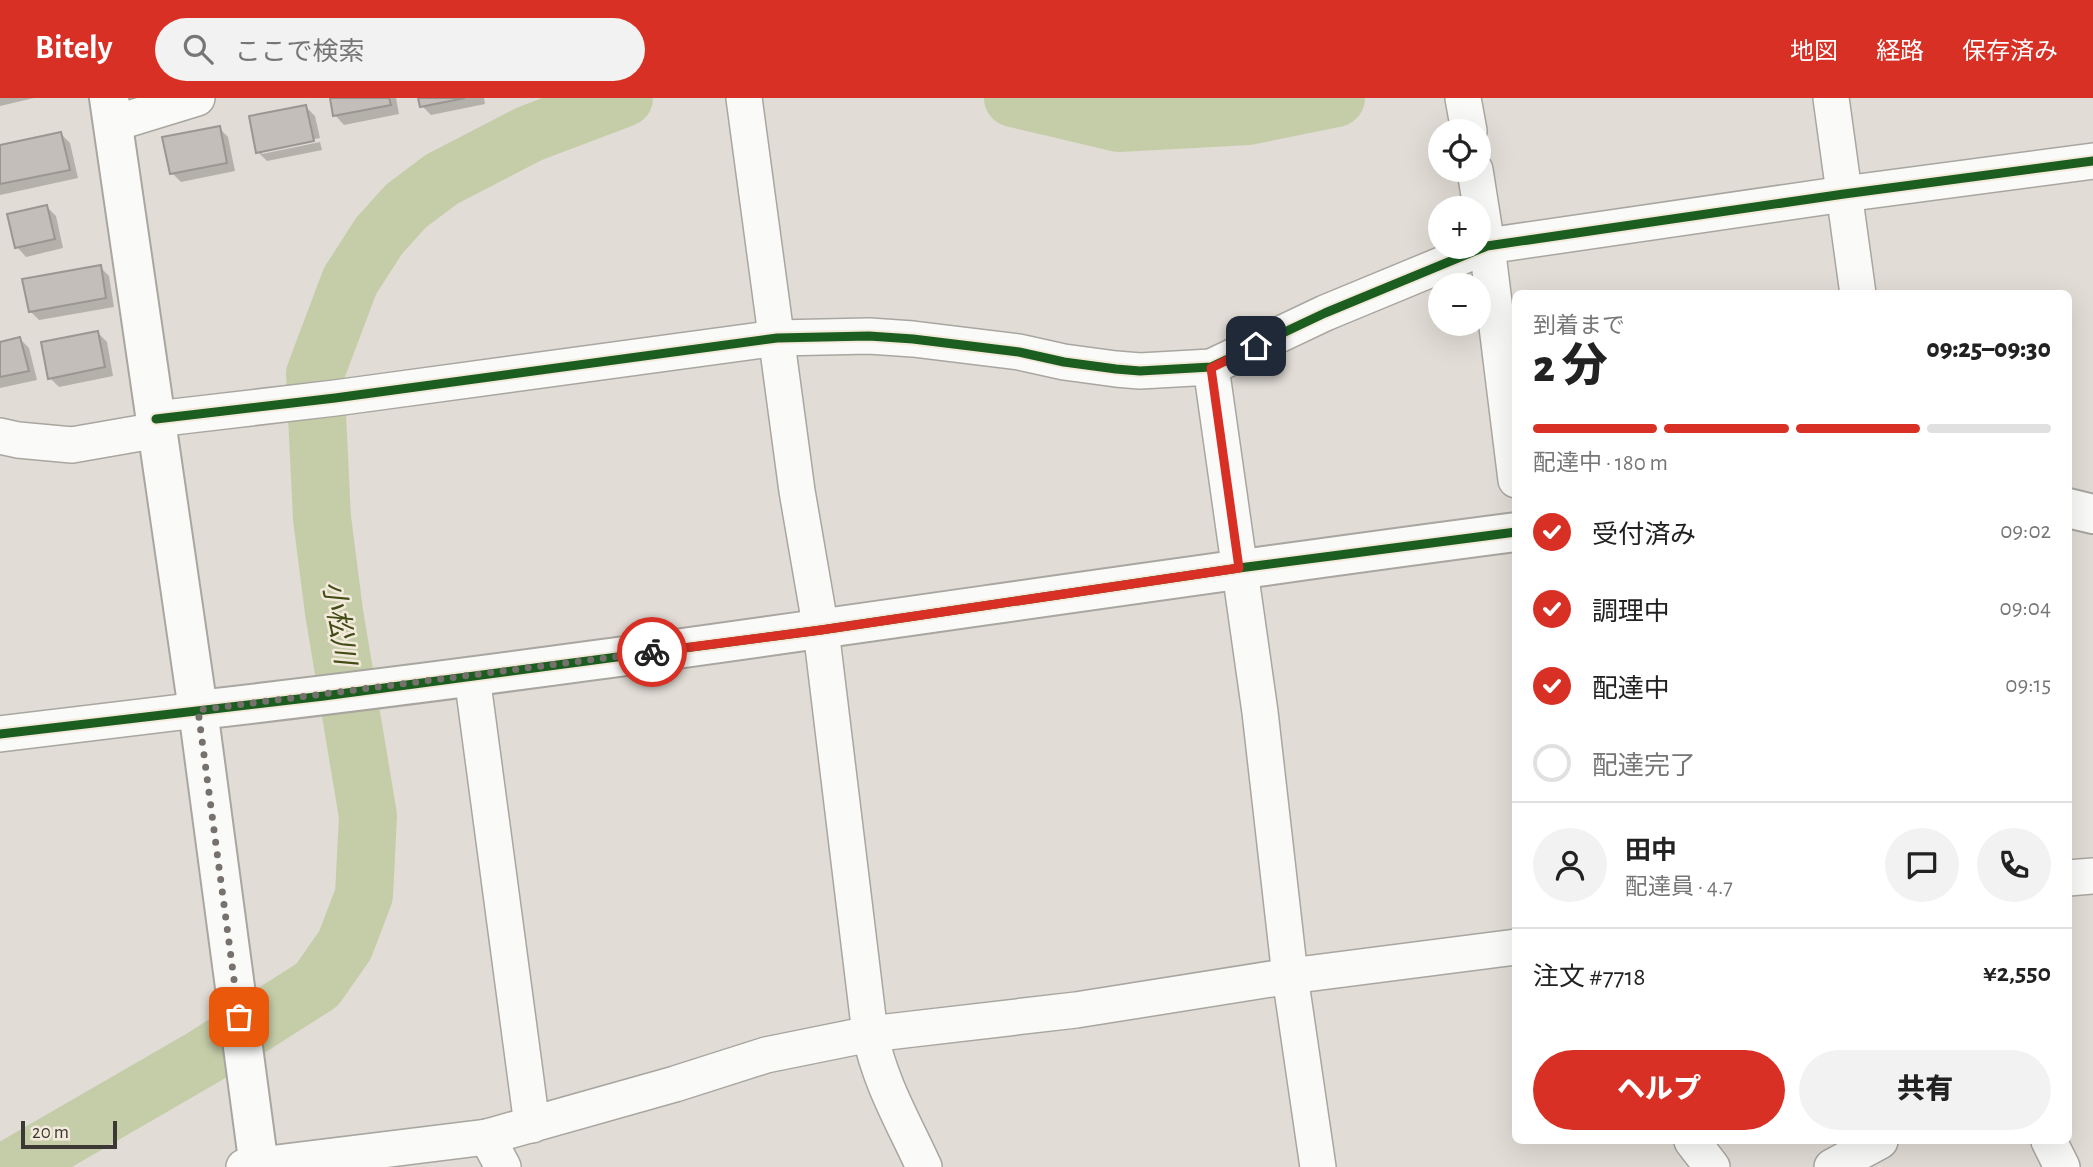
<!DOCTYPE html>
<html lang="ja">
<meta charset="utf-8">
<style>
:root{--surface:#fff;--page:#f2f2f2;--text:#222;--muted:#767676;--line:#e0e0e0;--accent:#d93025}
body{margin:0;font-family:"Alegreya Sans","Noto Sans JP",sans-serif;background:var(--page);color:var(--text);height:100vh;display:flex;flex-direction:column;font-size:26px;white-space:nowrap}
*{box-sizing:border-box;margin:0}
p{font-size:23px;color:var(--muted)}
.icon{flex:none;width:38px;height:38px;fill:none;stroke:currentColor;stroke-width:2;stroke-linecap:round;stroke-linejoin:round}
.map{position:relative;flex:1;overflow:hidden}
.side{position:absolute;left:1512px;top:192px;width:560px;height:854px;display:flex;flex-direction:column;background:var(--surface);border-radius:10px;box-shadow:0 7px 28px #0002}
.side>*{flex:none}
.buttons{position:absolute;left:1428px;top:21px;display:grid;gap:14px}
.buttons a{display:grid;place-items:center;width:63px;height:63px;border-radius:50%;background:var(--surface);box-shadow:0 7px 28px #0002;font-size:35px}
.scale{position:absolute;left:21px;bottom:18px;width:96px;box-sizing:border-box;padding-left:7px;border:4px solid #3c3833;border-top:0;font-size:19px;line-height:24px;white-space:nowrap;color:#3c3833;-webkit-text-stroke:5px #f4eadc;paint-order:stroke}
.pin{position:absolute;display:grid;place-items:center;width:60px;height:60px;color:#fff;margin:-30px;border-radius:14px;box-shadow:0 4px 10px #0006}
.courier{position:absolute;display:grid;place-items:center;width:70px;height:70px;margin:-35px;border:5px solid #d93025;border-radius:50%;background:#fff;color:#222;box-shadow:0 2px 9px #0007}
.overview em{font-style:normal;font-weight:800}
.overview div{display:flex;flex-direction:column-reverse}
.overview{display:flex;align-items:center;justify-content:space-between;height:119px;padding:0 21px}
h1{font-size:46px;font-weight:800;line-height:52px}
.bar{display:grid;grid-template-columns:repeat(4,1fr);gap:10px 7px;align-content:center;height:84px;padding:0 21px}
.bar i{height:9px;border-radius:5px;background:var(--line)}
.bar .on{background:var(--accent)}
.bar p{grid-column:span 4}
.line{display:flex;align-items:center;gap:18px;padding:0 21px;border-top:2px solid var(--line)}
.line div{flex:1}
.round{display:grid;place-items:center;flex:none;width:74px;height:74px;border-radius:37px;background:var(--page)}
ol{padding:0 21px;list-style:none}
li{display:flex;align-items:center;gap:21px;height:77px}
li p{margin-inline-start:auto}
li .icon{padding:7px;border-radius:50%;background:var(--accent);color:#fff;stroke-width:4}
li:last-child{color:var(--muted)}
li i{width:38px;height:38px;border:4px solid var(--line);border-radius:50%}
.action{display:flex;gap:14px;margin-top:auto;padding:14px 21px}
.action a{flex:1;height:80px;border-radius:42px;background:var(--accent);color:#fff;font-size:28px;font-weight:800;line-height:80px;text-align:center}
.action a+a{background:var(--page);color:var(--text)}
header{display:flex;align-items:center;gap:42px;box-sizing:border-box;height:98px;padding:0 35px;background:var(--accent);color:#fff}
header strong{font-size:33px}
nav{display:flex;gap:38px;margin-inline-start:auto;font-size:24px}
.search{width:490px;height:63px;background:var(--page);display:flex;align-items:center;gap:18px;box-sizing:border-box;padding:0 24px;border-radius:38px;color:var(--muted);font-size:26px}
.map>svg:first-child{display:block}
.shadow{fill:#0003}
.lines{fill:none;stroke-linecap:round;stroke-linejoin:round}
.river{stroke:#c5cda8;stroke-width:58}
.building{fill:#c3beb9;stroke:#9b9691;stroke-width:2}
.street-casing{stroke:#a9a6a0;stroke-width:38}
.secondary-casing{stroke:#a9a6a0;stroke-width:42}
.street{stroke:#fafaf9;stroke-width:35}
.secondary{stroke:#fafaf9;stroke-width:38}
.cycleway-casing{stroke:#f4eadc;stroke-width:13}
.cycleway{stroke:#1b5e20;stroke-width:9}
.done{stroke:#76716c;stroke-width:7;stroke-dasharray:0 12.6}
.route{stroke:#d93025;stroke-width:9}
.labels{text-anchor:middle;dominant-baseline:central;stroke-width:5;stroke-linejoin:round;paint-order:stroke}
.water-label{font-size:28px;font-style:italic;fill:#414c14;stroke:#f4eadc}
</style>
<header>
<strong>Bitely</strong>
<div class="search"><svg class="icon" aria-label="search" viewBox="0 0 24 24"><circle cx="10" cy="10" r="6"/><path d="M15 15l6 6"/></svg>ここで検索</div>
<nav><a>地図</a><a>経路</a><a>保存済み</a></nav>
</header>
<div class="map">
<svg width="2093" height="1069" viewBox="0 0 2093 1069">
<rect width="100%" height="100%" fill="#e1dcd5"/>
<g class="shadow">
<polygon points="0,0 34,0 0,8"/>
<polygon points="331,0 396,0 399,16 344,27 335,17"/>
<polygon points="420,0 484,0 485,6 431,17 422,8"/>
<polygon points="306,9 315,18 320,40 262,52 262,56 320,44 322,52 267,63 258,54"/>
<polygon points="219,30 228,39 235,73 181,84 172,75"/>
<polygon points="61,36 70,45 78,80 0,97 0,49"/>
<polygon points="47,109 56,118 63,150 26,159 17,149"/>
<polygon points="100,169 109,178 114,209 39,222 30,213"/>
<polygon points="98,235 107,244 113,278 59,289 50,280"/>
<polygon points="20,241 29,250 37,282 0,290 0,246"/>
</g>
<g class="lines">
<g class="river">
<polyline points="1013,0 1119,25 1248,18 1336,0"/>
<polyline points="14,1069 204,959 317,887 345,847 364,797 368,718 334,514 322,420 315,276 350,183 379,138 406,108 442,81 529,36 624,0"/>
</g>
</g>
<g class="building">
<polygon points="330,0 389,0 391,7 333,18"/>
<polygon points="418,0 465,0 420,9"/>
<polygon points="306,7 314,43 256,55 249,18"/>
<polygon points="220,28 227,65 170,76 162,39"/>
<polygon points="61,34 70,72 0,86 0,47"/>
<polygon points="47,107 55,141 15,150 7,116"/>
<polygon points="101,167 106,200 29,214 22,181"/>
<polygon points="98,233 105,269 48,281 41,244"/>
<polygon points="20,239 29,273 0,279 0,244"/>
</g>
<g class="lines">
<defs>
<g id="street">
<path d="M 744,0 L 797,393 L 821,532 L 870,936 C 881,987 903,1023 924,1069"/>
<polyline points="1463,0 1469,33"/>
<polyline points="1831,0 1858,196"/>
<polyline points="112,26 197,0"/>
<polyline points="1475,72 1487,148 1516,382"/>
<polyline points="1211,269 1260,614 1290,878 1318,1069"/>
<polyline points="156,321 335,300 777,240 869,238 913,241 1019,254 1064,264 1116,271 1140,273 1211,269 1325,215 1487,148 1844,96 2093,63"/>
<polyline points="0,338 18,342 72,347 158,332"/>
<polyline points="472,578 532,1027"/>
<polyline points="0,636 198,612"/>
<polyline points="2068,780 2093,778"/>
<polyline points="487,1039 503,1069"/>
<polyline points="1692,1043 1712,1069"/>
<polyline points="2049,1043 2062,1069"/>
<polyline points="244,1069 487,1039 675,986 766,957 870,936 1076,912 1290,878 1516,849"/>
<polyline points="1832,1069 1880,1043"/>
</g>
<g id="secondary">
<polyline points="109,0 198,612 259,1069"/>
<polyline points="2068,410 2093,416"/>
<path d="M 198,612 C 638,562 1076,491 1516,434"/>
</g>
</defs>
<use href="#street" class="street-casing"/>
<use href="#secondary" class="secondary-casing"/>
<use href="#street" class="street"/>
<use href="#secondary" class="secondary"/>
<defs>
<g id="cycleway">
<polyline points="156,321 335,300 777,240 869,238 913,241 1019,254 1064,264 1116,271 1140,273 1211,269 1325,215 1487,148 1844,96 2093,63"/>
<polyline points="0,636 324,598 821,532 1239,470 1516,434"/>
</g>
</defs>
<use href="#cycleway" class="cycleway-casing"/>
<use href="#cycleway" class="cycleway"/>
</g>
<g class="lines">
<polyline class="done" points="239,919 198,612 652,554"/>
<polyline class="route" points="652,554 821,532 1239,470 1211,270 1256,248"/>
</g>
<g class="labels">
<g class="water-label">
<text transform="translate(338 525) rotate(81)">小松川</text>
</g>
</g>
</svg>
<div class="buttons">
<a><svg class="icon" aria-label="locate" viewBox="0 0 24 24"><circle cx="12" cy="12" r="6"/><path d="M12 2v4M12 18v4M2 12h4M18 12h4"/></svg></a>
<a>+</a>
<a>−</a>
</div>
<div class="scale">20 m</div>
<div class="pin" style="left:239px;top:919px;background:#ea580c"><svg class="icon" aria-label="bag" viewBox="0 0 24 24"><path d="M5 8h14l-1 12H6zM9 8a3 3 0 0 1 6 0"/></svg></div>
<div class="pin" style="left:1256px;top:248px;background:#1f2937"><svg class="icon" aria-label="home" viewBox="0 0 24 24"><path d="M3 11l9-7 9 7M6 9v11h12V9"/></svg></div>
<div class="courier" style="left:652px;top:554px"><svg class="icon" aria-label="bike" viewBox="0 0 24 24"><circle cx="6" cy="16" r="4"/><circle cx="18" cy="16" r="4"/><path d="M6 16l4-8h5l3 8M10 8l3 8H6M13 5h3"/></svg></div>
<section class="side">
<div class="overview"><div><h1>2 分</h1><p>到着まで</p></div><em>09:25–09:30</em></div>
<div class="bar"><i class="on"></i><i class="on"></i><i class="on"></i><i></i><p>配達中 · 180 m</p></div>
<ol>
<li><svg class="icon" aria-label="check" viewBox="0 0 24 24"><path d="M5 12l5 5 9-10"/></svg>受付済み<p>09:02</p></li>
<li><svg class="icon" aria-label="check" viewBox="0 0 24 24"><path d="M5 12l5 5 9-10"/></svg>調理中<p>09:04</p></li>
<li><svg class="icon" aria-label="check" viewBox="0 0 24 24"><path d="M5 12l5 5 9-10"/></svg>配達中<p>09:15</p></li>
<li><i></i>配達完了</li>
</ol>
<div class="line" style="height:126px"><a class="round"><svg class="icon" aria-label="person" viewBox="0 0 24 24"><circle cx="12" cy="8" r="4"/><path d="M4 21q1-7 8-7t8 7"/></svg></a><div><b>田中</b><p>配達員 · 4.7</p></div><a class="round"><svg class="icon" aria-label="chat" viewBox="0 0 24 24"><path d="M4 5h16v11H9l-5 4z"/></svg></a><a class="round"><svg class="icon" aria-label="phone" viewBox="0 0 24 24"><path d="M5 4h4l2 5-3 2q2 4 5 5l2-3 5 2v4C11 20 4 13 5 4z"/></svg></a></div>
<div class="line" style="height:91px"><div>注文 #7718</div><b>¥2,550</b></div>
<div class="action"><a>ヘルプ</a><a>共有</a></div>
</section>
</div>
